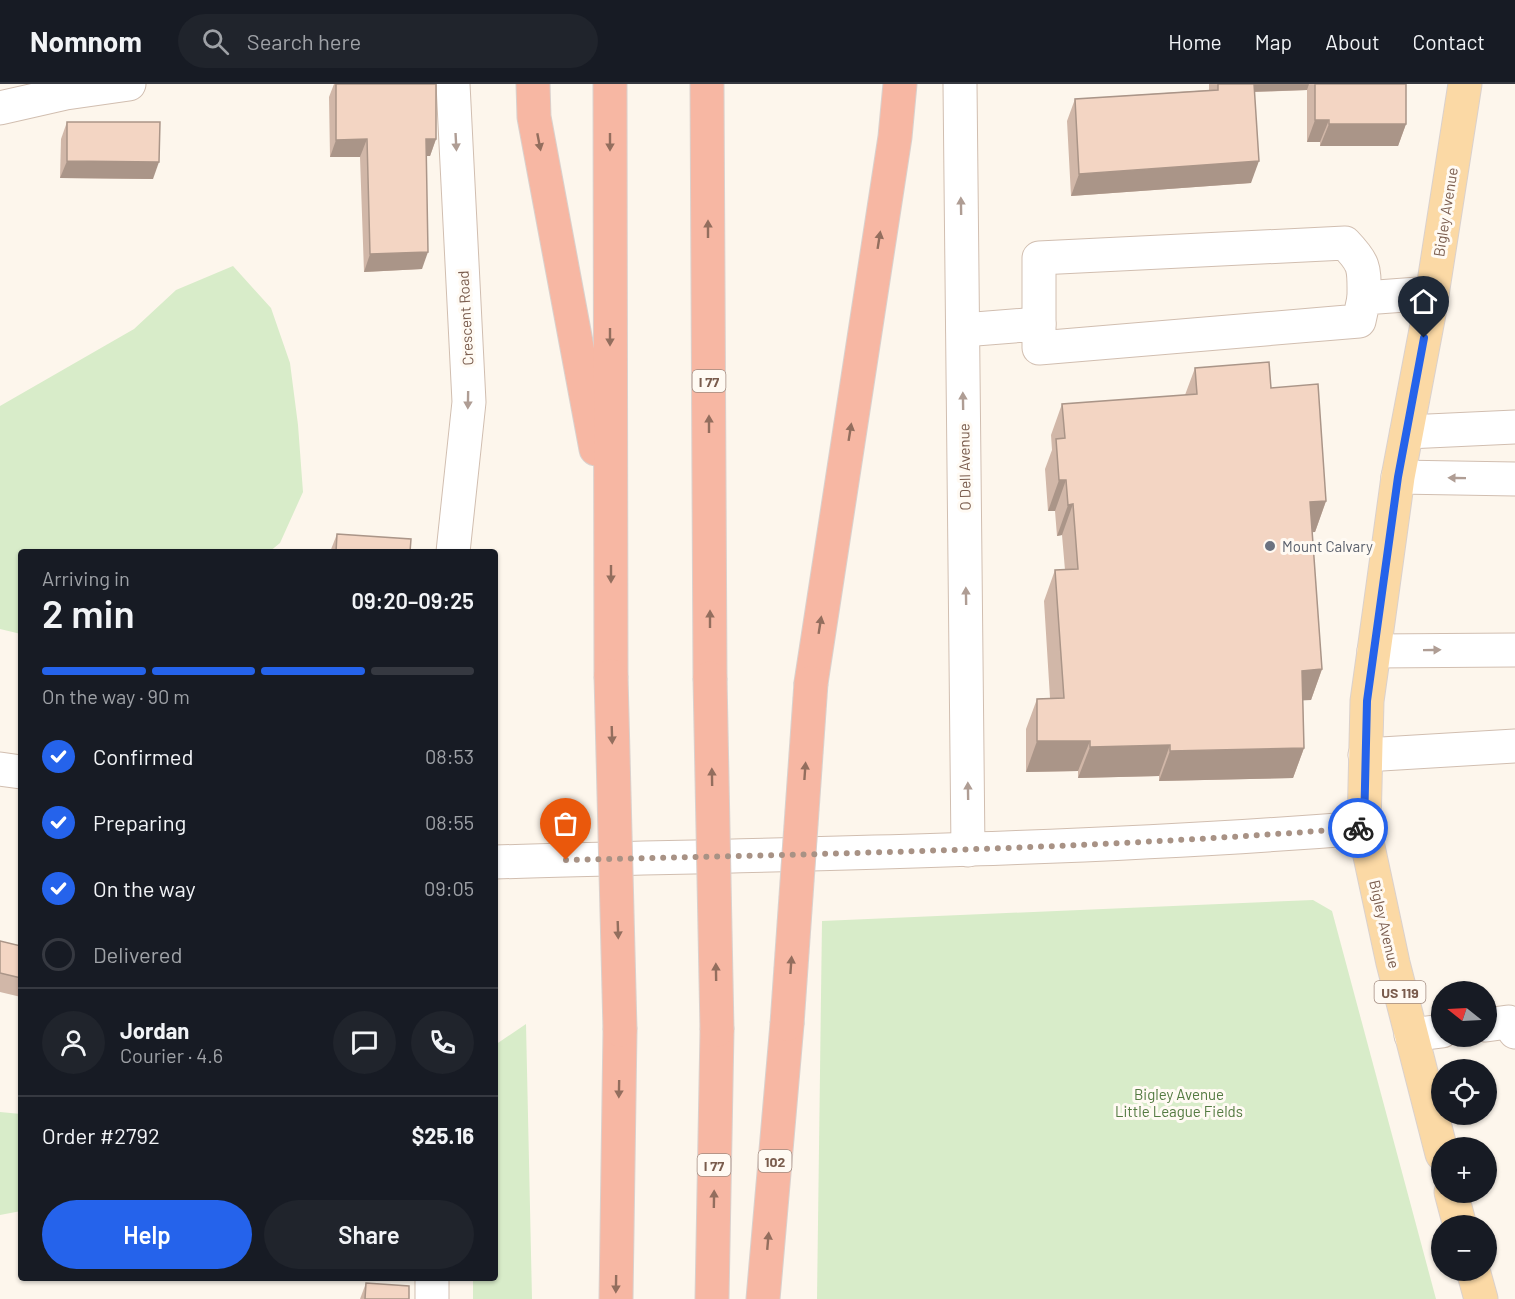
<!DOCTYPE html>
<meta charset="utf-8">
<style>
:root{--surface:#171b24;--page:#20242c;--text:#f1f3f6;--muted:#9ea1a6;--line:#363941;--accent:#2563eb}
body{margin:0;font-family:Barlow,sans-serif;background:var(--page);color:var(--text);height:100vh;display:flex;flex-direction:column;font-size:22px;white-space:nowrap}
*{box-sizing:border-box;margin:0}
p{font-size:20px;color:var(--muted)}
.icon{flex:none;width:33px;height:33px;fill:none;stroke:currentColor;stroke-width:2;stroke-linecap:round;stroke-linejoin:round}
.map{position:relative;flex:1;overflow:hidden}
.side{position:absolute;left:18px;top:465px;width:480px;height:732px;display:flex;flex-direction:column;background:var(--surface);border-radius:6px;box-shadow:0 2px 4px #0004}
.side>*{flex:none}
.needle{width:39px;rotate:288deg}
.buttons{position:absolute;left:1431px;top:897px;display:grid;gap:12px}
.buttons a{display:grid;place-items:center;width:66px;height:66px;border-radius:50%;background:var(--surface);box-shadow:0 2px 4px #0004;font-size:30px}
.pin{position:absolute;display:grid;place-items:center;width:51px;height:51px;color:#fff;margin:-62px -26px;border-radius:50% 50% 50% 0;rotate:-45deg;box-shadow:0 0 6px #0007}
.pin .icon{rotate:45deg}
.courier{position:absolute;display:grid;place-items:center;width:60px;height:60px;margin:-30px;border:4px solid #2563eb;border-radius:50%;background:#fff;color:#222;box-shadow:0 2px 8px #0007}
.head em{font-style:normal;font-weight:600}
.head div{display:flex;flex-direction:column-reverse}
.head{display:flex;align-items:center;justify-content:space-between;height:102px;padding:0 24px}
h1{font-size:39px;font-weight:600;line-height:45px}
.bar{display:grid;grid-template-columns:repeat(4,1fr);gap:9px 6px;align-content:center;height:72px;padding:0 24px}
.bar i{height:8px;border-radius:4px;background:var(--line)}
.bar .selected{background:var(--accent)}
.bar p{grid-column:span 4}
.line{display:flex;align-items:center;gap:15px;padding:0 24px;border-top:2px solid var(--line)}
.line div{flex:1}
.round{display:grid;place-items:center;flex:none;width:63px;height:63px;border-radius:32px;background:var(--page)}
ol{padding:0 24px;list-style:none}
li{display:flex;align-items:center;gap:18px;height:66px}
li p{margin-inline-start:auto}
li .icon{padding:6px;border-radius:50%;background:var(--accent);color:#fff;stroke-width:4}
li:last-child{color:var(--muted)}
li i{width:33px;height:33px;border:3px solid var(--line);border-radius:50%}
.primary-button{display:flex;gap:12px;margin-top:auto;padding:12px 24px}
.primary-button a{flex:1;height:69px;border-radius:36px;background:var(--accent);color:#fff;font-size:24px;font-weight:600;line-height:69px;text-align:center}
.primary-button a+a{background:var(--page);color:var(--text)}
header{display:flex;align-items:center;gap:36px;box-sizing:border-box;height:84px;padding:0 30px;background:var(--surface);border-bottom:2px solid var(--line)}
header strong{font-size:28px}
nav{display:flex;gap:33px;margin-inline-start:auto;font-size:21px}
.search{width:420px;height:54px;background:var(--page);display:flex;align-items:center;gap:15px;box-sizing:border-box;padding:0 21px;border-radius:33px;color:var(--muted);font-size:22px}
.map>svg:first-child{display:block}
.green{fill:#d8ecc9}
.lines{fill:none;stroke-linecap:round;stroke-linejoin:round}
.minor-casing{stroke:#d1beb0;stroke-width:35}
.major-casing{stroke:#dad1cd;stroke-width:35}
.highway-casing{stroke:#dad1cd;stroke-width:35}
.minor{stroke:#fff;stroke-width:33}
.major{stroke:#fbd9a5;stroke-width:33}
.highway{stroke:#f7b7a3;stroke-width:33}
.highway-bridge-casing{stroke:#dad1cd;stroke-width:35;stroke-linecap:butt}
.highway-bridge{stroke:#f7b7a3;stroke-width:33}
.wall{fill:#d1b7a8}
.shaded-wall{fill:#aa9588}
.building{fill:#f3d5c3;stroke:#aa9588;stroke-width:1.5}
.oneway{fill:#af9d94}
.oneway2{fill:#936e5e}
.done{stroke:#a89285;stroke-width:6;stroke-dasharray:0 10.8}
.route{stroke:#2563eb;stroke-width:8}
.worship-dot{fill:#6b7280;stroke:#fffaf3;stroke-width:2}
.labels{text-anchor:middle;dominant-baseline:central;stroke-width:6;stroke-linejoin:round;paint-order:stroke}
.shield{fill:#fffaf3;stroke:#a28b7f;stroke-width:1.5}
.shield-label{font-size:14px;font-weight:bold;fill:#7a5c4d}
.street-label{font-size:15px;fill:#7a5c4d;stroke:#fffaf3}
.worship-label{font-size:15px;fill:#5b616d;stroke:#fffaf3;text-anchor:start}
.park-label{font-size:15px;fill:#537a41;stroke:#fffaf3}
</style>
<header>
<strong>Nomnom</strong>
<div class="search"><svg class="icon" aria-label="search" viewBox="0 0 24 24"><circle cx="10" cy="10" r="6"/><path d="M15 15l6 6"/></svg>Search here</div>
<nav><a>Home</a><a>Map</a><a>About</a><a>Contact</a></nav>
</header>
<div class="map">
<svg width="1515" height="1215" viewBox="0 0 1515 1215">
<rect width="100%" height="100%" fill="#fdf6ec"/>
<g class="green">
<polygon points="233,182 271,224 290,279 298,341 303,408 280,459 269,468 21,468 21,550 0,545 0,322 134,245 176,206"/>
<polygon points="1313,816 1332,827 1436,1215 817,1215 822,837"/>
<polygon points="526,940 532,1215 473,1215 473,1194 495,1194 495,961"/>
<polygon points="0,1028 21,1030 21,1127 0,1131"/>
</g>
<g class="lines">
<defs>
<g id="minor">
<polyline points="453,0 469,318 453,468"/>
<polyline points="960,0 968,766"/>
<polyline points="0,24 66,9 129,0"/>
<path d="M 1039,240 L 1039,174 L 1345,159 C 1366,181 1364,184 1364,214"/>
<polyline points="963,246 1039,240 1039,264 1359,237 1364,214 1432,209"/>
<polyline points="1407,348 1515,343"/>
<polyline points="1398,393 1515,395"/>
<polyline points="1374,567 1515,566"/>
<polyline points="1365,671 1515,662"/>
<polyline points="0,685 21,688"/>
<path d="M 495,778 C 785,770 1075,767 1364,744"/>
<polyline points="1486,941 1508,938 1515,948"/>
<polyline points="1411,951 1442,947"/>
<polyline points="432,1215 432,1194"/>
</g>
<g id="major">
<polyline points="1442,1070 1393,879 1364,744 1367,617 1374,567 1398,393 1429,230 1465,0"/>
<polyline points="1451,1108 1460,1142"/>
<polyline points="1473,1186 1481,1215"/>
</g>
<g id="highway">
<polyline points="533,0 534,33 596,365"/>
<polyline points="610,0 611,592"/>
<polyline points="707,0 710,594"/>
<polyline points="811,599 895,53 900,0"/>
<polyline points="616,1215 620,946"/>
<polyline points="712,1215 717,946"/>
<polyline points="763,1215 787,940"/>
</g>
</defs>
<use href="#minor" class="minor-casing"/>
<use href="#major" class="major-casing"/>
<use href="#highway" class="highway-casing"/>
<use href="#minor" class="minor"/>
<use href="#major" class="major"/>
<use href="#highway" class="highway"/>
<defs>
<g id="highway-bridge">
<polyline points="611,592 620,946"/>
<polyline points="710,594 717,946"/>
<polyline points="787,940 811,599"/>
</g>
</defs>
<use href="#highway-bridge" class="highway-bridge-casing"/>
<use href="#highway-bridge" class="highway-bridge"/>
</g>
<g class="wall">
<polygon points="334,0 436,0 436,55 430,72 426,72 422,185 364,188 360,73 330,73 329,13"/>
<polygon points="1209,0 1406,0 1406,40 1398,62 1320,62 1320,58 1307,58 1307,6 1254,8 1251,99 1071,112 1067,37 1075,15 1209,6"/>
<polygon points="67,38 153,95 60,94 61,55"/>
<polygon points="1195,284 1271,304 1326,417 1315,448 1312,448 1322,585 1311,616 1303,616 1304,664 1293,694 1159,697 1159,692 1078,694 1078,687 1026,688 1026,645 1037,615 1050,614 1044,517 1055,486 1065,486 1062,451 1057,452 1055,427 1048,427 1045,385 1052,366 1051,351 1062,320 1185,311"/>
<polygon points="337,450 410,468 330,468"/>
<polygon points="0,857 21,862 21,913 0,908"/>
<polygon points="366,1199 409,1215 360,1215"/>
</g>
<g class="shaded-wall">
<polygon points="1248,0 1309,0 1307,6 1245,8"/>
<polygon points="1315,36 1329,36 1320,58 1307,58"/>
<polygon points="1329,40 1406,40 1398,62 1320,62"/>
<polygon points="367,55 360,73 330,73 336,56"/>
<polygon points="426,55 436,55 430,72 419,72"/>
<polygon points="67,77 159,78 153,95 60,94"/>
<polygon points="1259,77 1251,99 1071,112 1079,90"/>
<polygon points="428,168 422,185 364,188 370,170"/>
<polygon points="1059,396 1066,396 1055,427 1048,427"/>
<polygon points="1326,417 1315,448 1299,449 1310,418"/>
<polygon points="1073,420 1062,451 1057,452 1068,421"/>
<polygon points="1322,585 1311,616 1291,617 1302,587"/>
<polygon points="1037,657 1090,657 1078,687 1026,688"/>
<polygon points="1170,661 1159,692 1078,694 1090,663"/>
<polygon points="1304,664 1293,694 1159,697 1170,667"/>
</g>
<g class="building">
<polygon points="336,0 436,0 436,55 426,55 428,168 370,170 367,55 336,56"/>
<polygon points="1218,0 1254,0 1259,77 1079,90 1075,15 1218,6"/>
<polygon points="1315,0 1406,0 1406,40 1329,40 1329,36 1315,36"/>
<polygon points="67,38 160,38 159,78 67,77"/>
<polygon points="1269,278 1271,304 1318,300 1326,417 1310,418 1322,585 1302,587 1304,664 1170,667 1170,661 1090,663 1090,657 1037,657 1037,615 1064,614 1055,486 1078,485 1073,420 1068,421 1066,396 1059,396 1056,355 1065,354 1062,320 1197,310 1195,284"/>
<polygon points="337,450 411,455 410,468 336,468"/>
<polygon points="0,857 21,862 21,894 0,889"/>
<polygon points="366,1199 409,1202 409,1215 365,1215"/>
</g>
<defs><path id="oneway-solid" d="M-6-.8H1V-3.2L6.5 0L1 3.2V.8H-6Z" transform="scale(1.5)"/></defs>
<g class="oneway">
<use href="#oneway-solid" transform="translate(456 58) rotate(87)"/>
<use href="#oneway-solid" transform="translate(961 122) rotate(-91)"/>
<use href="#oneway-solid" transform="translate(468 316) rotate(91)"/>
<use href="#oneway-solid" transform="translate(963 317) rotate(-91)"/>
<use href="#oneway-solid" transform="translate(1457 394) rotate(-179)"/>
<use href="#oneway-solid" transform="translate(966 512) rotate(-91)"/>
<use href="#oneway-solid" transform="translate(1432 566) rotate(-1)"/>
<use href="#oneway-solid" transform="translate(968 707) rotate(-91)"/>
</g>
<g class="oneway2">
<use href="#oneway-solid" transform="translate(539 58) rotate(79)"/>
<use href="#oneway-solid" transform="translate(610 58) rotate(90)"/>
<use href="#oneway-solid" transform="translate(708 145) rotate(-90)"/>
<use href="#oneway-solid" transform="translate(879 156) rotate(-81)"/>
<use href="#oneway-solid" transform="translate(610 253) rotate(90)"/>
<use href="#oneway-solid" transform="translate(709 340) rotate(-90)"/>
<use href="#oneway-solid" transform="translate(850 348) rotate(-81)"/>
<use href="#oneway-solid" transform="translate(611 490) rotate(90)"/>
<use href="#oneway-solid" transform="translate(710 535) rotate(-90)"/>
<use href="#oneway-solid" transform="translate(820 541) rotate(-81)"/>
<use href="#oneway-solid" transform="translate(612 651) rotate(88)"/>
<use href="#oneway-solid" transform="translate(805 687) rotate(-86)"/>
<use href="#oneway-solid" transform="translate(712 693) rotate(-91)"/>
<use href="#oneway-solid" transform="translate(618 846) rotate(88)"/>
<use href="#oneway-solid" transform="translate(791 881) rotate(-86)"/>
<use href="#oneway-solid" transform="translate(716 888) rotate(-91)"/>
<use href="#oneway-solid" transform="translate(619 1005) rotate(91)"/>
<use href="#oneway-solid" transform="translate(714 1115) rotate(-89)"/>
<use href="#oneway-solid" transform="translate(768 1157) rotate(-85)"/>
<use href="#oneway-solid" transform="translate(616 1200) rotate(91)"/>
</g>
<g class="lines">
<path class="done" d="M 566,776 C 830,770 1094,765 1358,744"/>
<polyline class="route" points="1358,744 1364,744 1367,617 1398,393 1424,254"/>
</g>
<circle class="worship-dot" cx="1270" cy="462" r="6"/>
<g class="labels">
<g class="shield">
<rect x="692.5" y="286" width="33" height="22" rx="4.5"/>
<rect x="1374.5" y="897" width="51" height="22" rx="4.5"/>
<rect x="758.5" y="1066" width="33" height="22" rx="4.5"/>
<rect x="697.5" y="1070" width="33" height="22" rx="4.5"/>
</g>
<g class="shield-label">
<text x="709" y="297">I 77</text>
<text x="1400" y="908">US 119</text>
<text x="775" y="1077">102</text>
<text x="714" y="1081">I 77</text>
</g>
<g class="street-label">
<text transform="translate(1445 128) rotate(-81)">Bigley Avenue</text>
<text transform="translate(465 234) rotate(-93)">Crescent Road</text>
<text transform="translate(964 383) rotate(-91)">O Dell Avenue</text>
<text transform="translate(1385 840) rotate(77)">Bigley Avenue</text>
</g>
<g class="worship-label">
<text x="1282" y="462">Mount Calvary</text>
</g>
<g class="park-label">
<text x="1179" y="1010">Bigley Avenue<tspan x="1179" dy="17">Little League Fields</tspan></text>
</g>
</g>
</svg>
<div class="buttons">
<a><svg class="needle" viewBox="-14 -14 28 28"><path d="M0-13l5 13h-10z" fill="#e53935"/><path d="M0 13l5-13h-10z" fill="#9ea1a6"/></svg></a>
<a><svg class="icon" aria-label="locate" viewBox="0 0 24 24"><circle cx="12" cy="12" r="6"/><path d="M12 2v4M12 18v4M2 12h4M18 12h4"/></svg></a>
<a>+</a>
<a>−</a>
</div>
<div class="pin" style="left:566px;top:776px;background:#ea580c"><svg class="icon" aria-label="bag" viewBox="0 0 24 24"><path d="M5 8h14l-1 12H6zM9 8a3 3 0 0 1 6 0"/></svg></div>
<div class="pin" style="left:1424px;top:254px;background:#1f2937"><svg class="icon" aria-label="home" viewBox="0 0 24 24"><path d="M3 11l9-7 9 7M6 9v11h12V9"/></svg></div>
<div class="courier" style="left:1358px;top:744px"><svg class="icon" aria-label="bike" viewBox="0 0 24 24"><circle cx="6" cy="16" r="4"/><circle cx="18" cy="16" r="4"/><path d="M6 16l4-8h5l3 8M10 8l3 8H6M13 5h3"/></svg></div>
<section class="side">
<div class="head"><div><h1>2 min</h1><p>Arriving in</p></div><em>09:20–09:25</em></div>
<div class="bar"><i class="selected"></i><i class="selected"></i><i class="selected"></i><i></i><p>On the way · 90 m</p></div>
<ol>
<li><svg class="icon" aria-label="check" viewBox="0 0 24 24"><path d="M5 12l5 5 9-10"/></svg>Confirmed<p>08:53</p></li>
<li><svg class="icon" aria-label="check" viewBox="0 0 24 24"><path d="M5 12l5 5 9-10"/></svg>Preparing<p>08:55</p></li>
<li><svg class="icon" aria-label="check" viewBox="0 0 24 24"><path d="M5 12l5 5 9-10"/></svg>On the way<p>09:05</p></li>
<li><i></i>Delivered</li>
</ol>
<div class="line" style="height:108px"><a class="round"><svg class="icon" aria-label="person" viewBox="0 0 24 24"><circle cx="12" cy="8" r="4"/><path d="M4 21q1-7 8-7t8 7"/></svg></a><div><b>Jordan</b><p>Courier · 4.6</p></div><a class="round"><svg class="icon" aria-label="chat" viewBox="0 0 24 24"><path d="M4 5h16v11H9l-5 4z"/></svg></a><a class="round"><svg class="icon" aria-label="phone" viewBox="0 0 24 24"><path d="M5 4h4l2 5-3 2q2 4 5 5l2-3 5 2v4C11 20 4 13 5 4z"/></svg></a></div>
<div class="line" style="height:78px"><div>Order #2792</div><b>$25.16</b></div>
<div class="primary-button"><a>Help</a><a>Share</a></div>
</section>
</div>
